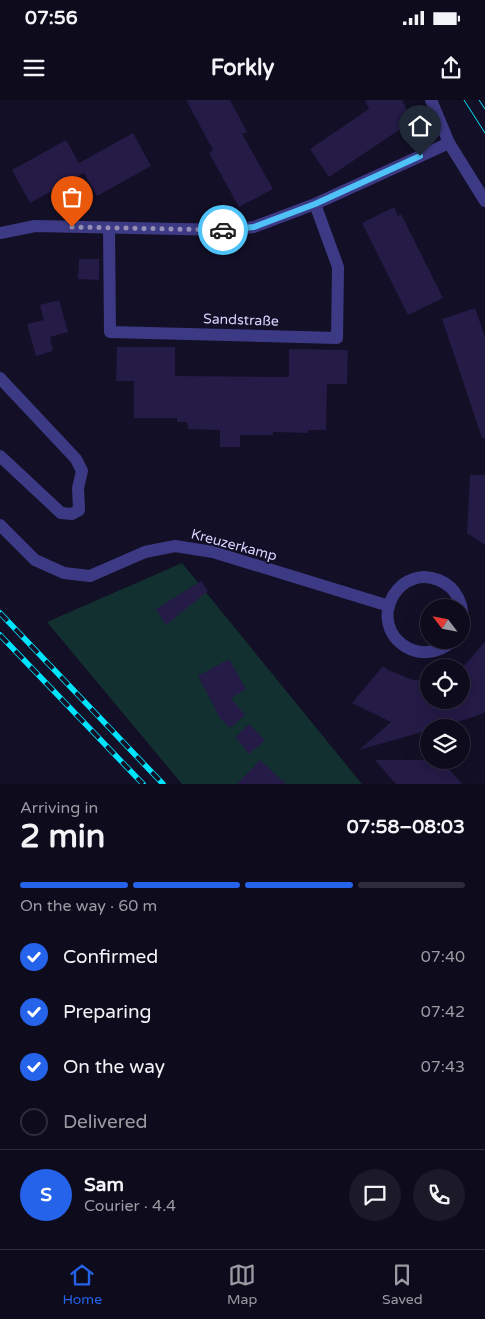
<!DOCTYPE html>
<meta charset="utf-8">
<style>
:root{--surface:#0e0b1c;--page:#1c1929;--text:#f1f3f6;--muted:#9b9ba3;--line:#2e2b3b;--accent:#2563eb}
body{margin:0;font-family:"Varela Round",sans-serif;background:var(--page);color:var(--text);height:100vh;display:flex;flex-direction:column;font-size:19px;white-space:nowrap}
*{box-sizing:border-box;margin:0}
p{font-size:16px;color:var(--muted)}
.icon{flex:none;width:28px;height:28px;fill:none;stroke:currentColor;stroke-width:2;stroke-linecap:round;stroke-linejoin:round}
.map{position:relative;height:684px;overflow:hidden}
.drawer{display:flex;flex-direction:column;background:var(--surface);flex:1}
.drawer>*{flex:none}
.needle{width:32px;rotate:302deg}
.fabs{position:absolute;left:420px;top:499px;display:grid;gap:10px}
.fabs a{display:grid;place-items:center;width:50px;height:50px;border-radius:50%;background:var(--surface);box-shadow:0 5px 20px #0002,0 0 0 1px var(--line);font-size:25px}
.pin{position:absolute;display:grid;place-items:center;width:42px;height:42px;color:#fff;margin:-51px -21px;border-radius:50% 50% 50% 0;rotate:-45deg;box-shadow:0 0 5px #0007}
.pin .icon{rotate:45deg}
.courier{position:absolute;display:grid;place-items:center;width:50px;height:50px;margin:-25px;border:4px solid #4fc3f7;border-radius:50%;background:#fff;color:#222;box-shadow:0 1px 6px #0007}
.overview em{font-style:normal;font-weight:700}
.overview div{display:flex;flex-direction:column-reverse}
.overview{display:flex;align-items:center;justify-content:space-between;height:85px;padding:0 20px}
h1{font-size:32px;font-weight:700;line-height:38px}
.bar{display:grid;grid-template-columns:repeat(4,1fr);gap:8px 5px;align-content:center;height:60px;padding:0 20px}
.bar i{height:6px;border-radius:4px;background:var(--line)}
.bar .active{background:var(--accent)}
.bar p{grid-column:span 4}
.line{display:flex;align-items:center;gap:12px;padding:0 20px;border-top:1px solid var(--line)}
.line div{flex:1}
.round{display:grid;place-items:center;flex:none;width:52px;height:52px;border-radius:26px;background:var(--page)}
ol{padding:0 20px;list-style:none}
li{display:flex;align-items:center;gap:15px;height:55px}
li p{margin-inline-start:auto}
li .icon{padding:5px;border-radius:50%;background:var(--accent);color:#fff;stroke-width:4}
li:last-child{color:var(--muted)}
li i{width:28px;height:28px;border:2px solid var(--line);border-radius:50%}
.status{display:flex;justify-content:space-between;align-items:center;height:35px;padding:0 25px;background:var(--surface);direction:ltr}
.status svg{height:14px;fill:currentColor}
header{display:flex;justify-content:space-between;align-items:center;height:65px;padding:0 20px;background:var(--surface);font-size:22px;font-weight:700}
.dock{display:flex;justify-content:space-around;align-items:center;height:70px;border-top:1px solid var(--line);background:var(--surface);font-size:14px;color:var(--muted)}
.dock a{display:grid;justify-items:center;gap:2px}
.dock .active{color:var(--accent)}
.map>svg:first-child{display:block}
.green{fill:#12302f}
.building{fill:#241b47}
.lines{fill:none;stroke-linecap:round;stroke-linejoin:round}
.minor{stroke:#3d3a85;stroke-width:12}
.tram{stroke:#00e5ff;stroke-width:1}
.rail-casing{stroke:#00e5ff;stroke-width:5.5}
.rail{stroke:#130f26;stroke-width:4;stroke-dasharray:11;stroke-linecap:butt}
.done{stroke:#948fb3;stroke-width:5;stroke-dasharray:0 9}
.route{stroke:#4fc3f7;stroke-width:6}
.labels{text-anchor:middle;dominant-baseline:central;stroke-width:4;stroke-linejoin:round;paint-order:stroke}
.street-label{font-size:14px;fill:#d9d4ff;stroke:#130f26}
</style>
<div class="status"><b>07:56</b><svg viewBox="0 0 49 12"><path d="M0 12V9h3v3zM5 12V6h3v6zM10 12V3h3v9zM15 12V0h3v12zM26 1h20v11H26zM47 4h2v5h-2z"/></svg></div>
<header><svg class="icon" aria-label="menu" viewBox="0 0 24 24"><path d="M4 6h16M4 12h16M4 18h16"/></svg>Forkly<svg class="icon" aria-label="share" viewBox="0 0 24 24"><path d="M12 15V3M7 8l5-5 5 5M5 13v7h14v-7"/></svg></header>
<div class="map">
<svg width="485" height="684" viewBox="0 0 485 684">
<rect width="100%" height="100%" fill="#130f26"/>
<polygon class="green" points="182,463 362,684 182,684 47,522"/>
<g class="building">
<polygon points="186,0 230,0 247,32 242,34 273,89 239,107 209,53 213,50"/>
<polygon points="365,0 402,0 410,16 408,24 329,77 310,49 369,9"/>
<polygon points="133,33 151,66 97,96 84,73 30,103 12,70 66,40 79,63"/>
<polygon points="394,107 398,116 401,114 443,198 408,215 362,123"/>
<polygon points="79,159 99,159 99,180 78,179"/>
<polygon points="59,200 68,232 50,237 53,251 36,256 27,224 44,220 40,205"/>
<polygon points="475,208 485,237 485,338 482,338 442,219"/>
<polygon points="117,247 175,247 175,276 289,277 289,249 348,250 347,284 327,284 326,330 308,330 308,333 273,332 273,335 240,335 240,347 220,347 220,330 188,329 187,322 177,322 177,318 134,318 134,281 116,281"/>
<polygon points="470,375 485,375 485,445 467,433"/>
<polygon points="201,481 208,491 166,525 156,509"/>
<polygon points="485,542 485,612 476,616 438,628 429,628 429,630 359,650 391,622 352,603 383,566 388,570 413,580 429,580 429,600 461,600 461,569"/>
<polygon points="229,559 246,589 231,598 245,615 230,628 220,618 198,576"/>
<polygon points="249,624 265,640 249,654 235,637"/>
<polygon points="260,660 286,684 237,684"/>
<polygon points="375,660 441,660 462,684 396,684"/>
</g>
<g class="lines">
<g class="minor">
<polyline points="431,0 449,43 485,101"/>
<polyline points="109,128 110,232 337,238 338,167 315,104"/>
<polyline points="0,133 35,126 227,130 254,127 315,104 449,43"/>
<polyline points="0,278 76,359 82,371 78,388 79,410 72,414 61,413 0,356"/>
<polyline points="0,425 35,460 64,473 90,476 145,452 175,446 213,452 389,506"/>
<path d="M 454,540 C 420,572 371,535 393,496 C 414,459 472,480 461,528"/>
</g>
<g class="tram">
<polyline points="464,0 485,33"/>
<polyline points="479,0 485,9"/>
</g>
<defs>
<g id="rail">
<polyline points="0,513 163,684"/>
<polyline points="0,535 143,684"/>
</g>
</defs>
<use href="#rail" class="rail-casing"/>
<use href="#rail" class="rail"/>
</g>
<g class="lines">
<polyline class="done" points="72,127 223,130"/>
<polyline class="route" points="223,130 254,127 315,104 420,56"/>
</g>
<g class="labels">
<g class="street-label">
<text transform="translate(241 220) rotate(2)">Sandstraße</text>
<text transform="translate(234 445) rotate(15)">Kreuzerkamp</text>
</g>
</g>
</svg>
<div class="fabs">
<a><svg class="needle" viewBox="-14 -14 28 28"><path d="M0-13l5 13h-10z" fill="#e53935"/><path d="M0 13l5-13h-10z" fill="#9b9ba3"/></svg></a>
<a><svg class="icon" aria-label="locate" viewBox="0 0 24 24"><circle cx="12" cy="12" r="6"/><path d="M12 2v4M12 18v4M2 12h4M18 12h4"/></svg></a>
<a><svg class="icon" aria-label="layers" viewBox="0 0 24 24"><path d="M12 4l9 5-9 5-9-5zM3 14l9 5 9-5"/></svg></a>
</div>
<div class="pin" style="left:72px;top:127px;background:#ea580c"><svg class="icon" aria-label="bag" viewBox="0 0 24 24"><path d="M5 8h14l-1 12H6zM9 8a3 3 0 0 1 6 0"/></svg></div>
<div class="pin" style="left:420px;top:56px;background:#1f2937"><svg class="icon" aria-label="home" viewBox="0 0 24 24"><path d="M3 11l9-7 9 7M6 9v11h12V9"/></svg></div>
<div class="courier" style="left:223px;top:130px"><svg class="icon" aria-label="car" viewBox="0 0 24 24"><path d="M5 17H2v-5l4-1 3-4h7l3 4 3 1v5h-3M9 17h6M6 11h13"/><circle cx="7" cy="17" r="2"/><circle cx="17" cy="17" r="2"/></svg></div>
</div>
<section class="drawer">
<div class="overview"><div><h1>2 min</h1><p>Arriving in</p></div><em>07:58–08:03</em></div>
<div class="bar"><i class="active"></i><i class="active"></i><i class="active"></i><i></i><p>On the way · 60 m</p></div>
<ol>
<li><svg class="icon" aria-label="check" viewBox="0 0 24 24"><path d="M5 12l5 5 9-10"/></svg>Confirmed<p>07:40</p></li>
<li><svg class="icon" aria-label="check" viewBox="0 0 24 24"><path d="M5 12l5 5 9-10"/></svg>Preparing<p>07:42</p></li>
<li><svg class="icon" aria-label="check" viewBox="0 0 24 24"><path d="M5 12l5 5 9-10"/></svg>On the way<p>07:43</p></li>
<li><i></i>Delivered</li>
</ol>
<div class="line" style="height:90px"><b class="round" style="background:var(--accent);color:#fff">S</b><div><b>Sam</b><p>Courier · 4.4</p></div><a class="round"><svg class="icon" aria-label="chat" viewBox="0 0 24 24"><path d="M4 5h16v11H9l-5 4z"/></svg></a><a class="round"><svg class="icon" aria-label="phone" viewBox="0 0 24 24"><path d="M5 4h4l2 5-3 2q2 4 5 5l2-3 5 2v4C11 20 4 13 5 4z"/></svg></a></div>
</section>
<nav class="dock">
<a class="active"><svg class="icon" aria-label="home" viewBox="0 0 24 24"><path d="M3 11l9-7 9 7M6 9v11h12V9"/></svg>Home</a>
<a><svg class="icon" aria-label="map" viewBox="0 0 24 24"><path d="M3 6l6-2 6 2 6-2v14l-6 2-6-2-6 2zM9 4v14M15 6v14"/></svg>Map</a>
<a><svg class="icon" aria-label="saved" viewBox="0 0 24 24"><path d="M7 4h10v16l-5-4-5 4z"/></svg>Saved</a>
</nav>
